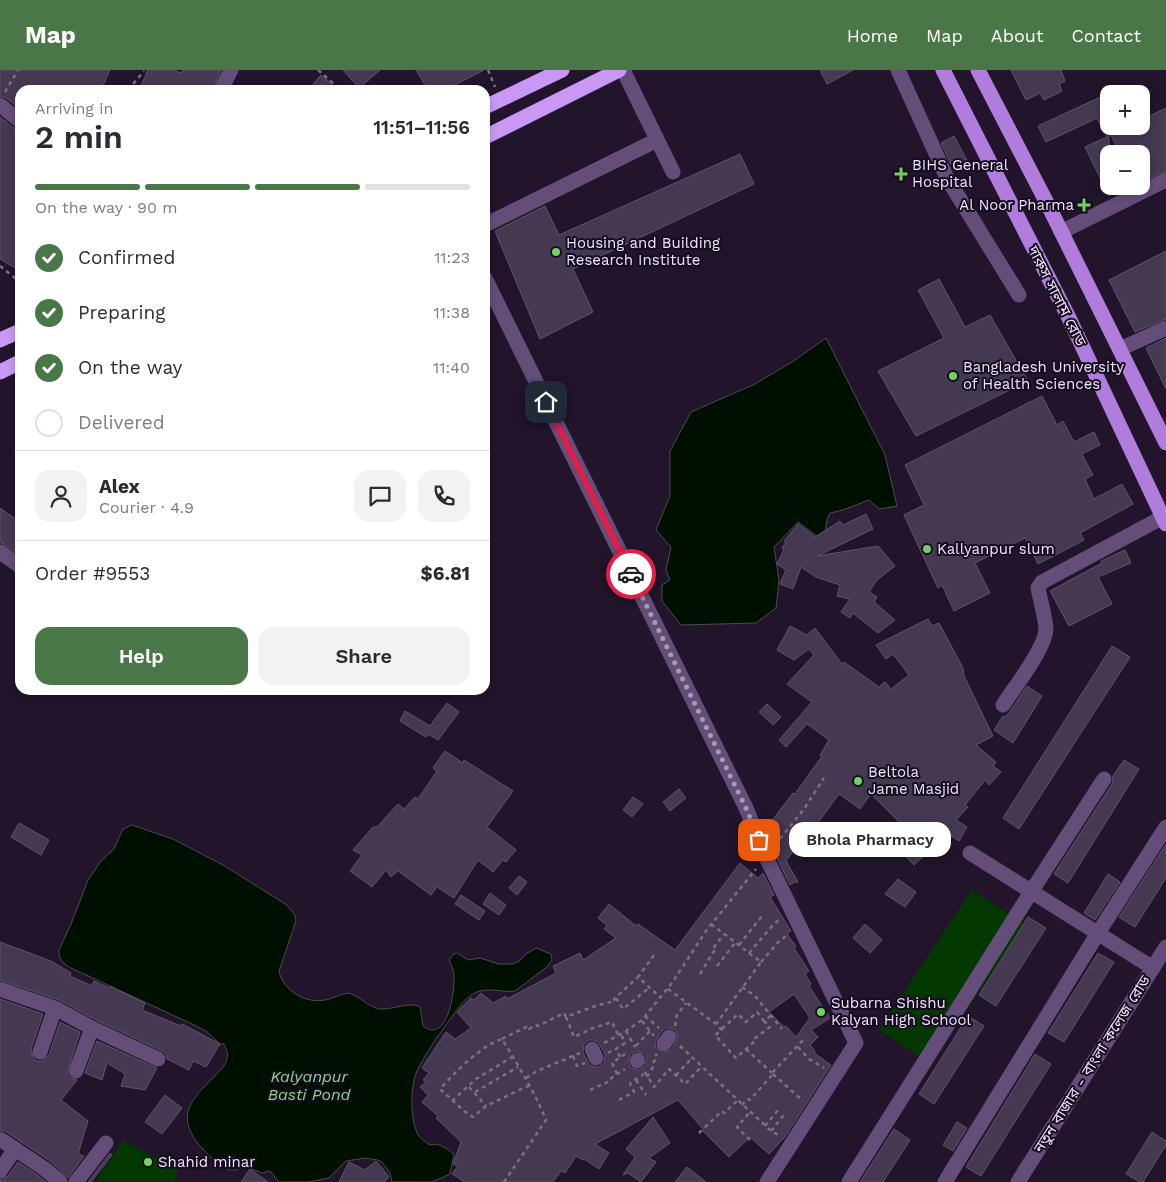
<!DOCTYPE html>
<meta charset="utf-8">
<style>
:root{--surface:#fff;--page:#f2f2f3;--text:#2b2b33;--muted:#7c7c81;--line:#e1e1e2;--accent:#4a7747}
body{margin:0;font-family:"Work Sans","Noto Sans Bengali",sans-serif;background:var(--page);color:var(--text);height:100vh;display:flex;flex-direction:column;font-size:19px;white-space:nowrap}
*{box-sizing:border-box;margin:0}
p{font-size:16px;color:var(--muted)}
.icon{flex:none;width:28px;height:28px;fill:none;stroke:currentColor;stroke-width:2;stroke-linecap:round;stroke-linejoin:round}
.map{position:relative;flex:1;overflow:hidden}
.drawer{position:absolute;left:15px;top:15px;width:475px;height:610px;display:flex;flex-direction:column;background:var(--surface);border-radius:15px;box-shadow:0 2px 8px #0003}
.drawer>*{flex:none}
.controls{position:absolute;left:1100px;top:15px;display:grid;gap:10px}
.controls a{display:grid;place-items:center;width:50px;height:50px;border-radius:10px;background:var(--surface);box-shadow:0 2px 8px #0003;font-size:25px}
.pin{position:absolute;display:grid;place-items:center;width:42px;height:42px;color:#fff;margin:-21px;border-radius:10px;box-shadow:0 2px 8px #0006}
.courier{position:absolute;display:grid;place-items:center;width:50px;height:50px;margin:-25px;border:4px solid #e11d48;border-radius:50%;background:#fff;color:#222;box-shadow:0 1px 6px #0007}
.bubble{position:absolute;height:35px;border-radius:15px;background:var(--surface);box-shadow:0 2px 8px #0003;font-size:16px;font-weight:600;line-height:35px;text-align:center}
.overview em{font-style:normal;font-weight:600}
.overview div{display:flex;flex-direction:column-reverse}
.overview{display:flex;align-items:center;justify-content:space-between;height:85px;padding:0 20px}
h1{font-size:32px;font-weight:600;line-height:38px}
.bar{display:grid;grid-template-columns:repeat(4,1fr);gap:8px 5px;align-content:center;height:60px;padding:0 20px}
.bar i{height:6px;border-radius:4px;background:var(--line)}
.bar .selected{background:var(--accent)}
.bar p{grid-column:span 4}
.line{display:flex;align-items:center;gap:12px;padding:0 20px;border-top:1px solid var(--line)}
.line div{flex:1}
.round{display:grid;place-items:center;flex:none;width:52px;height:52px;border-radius:15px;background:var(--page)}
ol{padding:0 20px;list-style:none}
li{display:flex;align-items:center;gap:15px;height:55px}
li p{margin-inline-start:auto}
li .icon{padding:5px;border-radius:50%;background:var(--accent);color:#fff;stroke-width:4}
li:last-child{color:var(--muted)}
li i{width:28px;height:28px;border:2px solid var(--line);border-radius:50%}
.button{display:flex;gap:10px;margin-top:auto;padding:10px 20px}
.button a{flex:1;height:58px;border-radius:15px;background:var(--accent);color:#fff;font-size:20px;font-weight:600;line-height:58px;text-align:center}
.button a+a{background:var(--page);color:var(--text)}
header{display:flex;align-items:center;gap:30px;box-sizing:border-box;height:70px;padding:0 25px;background:var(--accent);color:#fff}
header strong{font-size:24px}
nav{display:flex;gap:28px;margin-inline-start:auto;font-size:18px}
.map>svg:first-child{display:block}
.green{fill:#033800}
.water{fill:#001000;stroke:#47504a}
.building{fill:#453851;stroke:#60536d;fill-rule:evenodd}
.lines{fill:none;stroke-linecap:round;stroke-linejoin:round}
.path{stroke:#7b7184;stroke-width:2.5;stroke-dasharray:4 4;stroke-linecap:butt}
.minor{stroke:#654d7a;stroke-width:15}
.major{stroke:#b17ddd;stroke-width:15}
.highway{stroke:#c998f4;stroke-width:15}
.done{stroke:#a69db0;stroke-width:5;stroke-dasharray:0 9}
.route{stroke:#e11d48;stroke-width:6}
.poi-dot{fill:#6fd35f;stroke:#170b21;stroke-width:2}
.labels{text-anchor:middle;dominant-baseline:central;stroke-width:4;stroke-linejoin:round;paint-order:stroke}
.poi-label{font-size:15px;fill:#eee7f7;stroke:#170b21;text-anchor:start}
.street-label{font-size:15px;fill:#eee7f7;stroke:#170b21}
.water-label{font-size:16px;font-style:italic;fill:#8bd87f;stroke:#170b21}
</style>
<header>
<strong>Map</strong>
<nav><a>Home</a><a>Map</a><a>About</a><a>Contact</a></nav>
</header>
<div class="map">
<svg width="1166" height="1112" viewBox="0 0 1166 1112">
<rect width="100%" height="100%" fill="#21142b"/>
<g class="green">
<polygon points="972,820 1024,854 931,994 879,960"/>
<polygon points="123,1071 179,1100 174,1112 95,1112"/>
</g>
<g class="water">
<path d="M 826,268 L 885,385 L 897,436 L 879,439 L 869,430 L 843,440 L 830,443 C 824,453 828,459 822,470 L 798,452 L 774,477 L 779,510 L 776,538 L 756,553 L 681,555 L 662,531 L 662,515 L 670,510 L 666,500 L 671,477 L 656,460 L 670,426 L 670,381 L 691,342 L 755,314 L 792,292 Z"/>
<path d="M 132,755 L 173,769 L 223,795 L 287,835 L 295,845 L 296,851 L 279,901 C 283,921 306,934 325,930 C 333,929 339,924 348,923 C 360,926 368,937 380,939 C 393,940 409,931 420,937 L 423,956 C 448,975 455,920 454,906 C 454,900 451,895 449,890 L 454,884 L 457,883 L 468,890 L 480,888 L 499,894 L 512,894 L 518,892 L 526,884 L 536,878 L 551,884 L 552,890 L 547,897 L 515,921 C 502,923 490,917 477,922 C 464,927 456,942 448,952 C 437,967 425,984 417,1001 C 410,1015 410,1051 418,1065 C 421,1069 426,1072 430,1075 C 439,1072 447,1079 454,1084 L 450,1104 L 432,1112 L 392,1112 L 390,1103 L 382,1092 L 378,1090 L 365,1088 L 346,1091 L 329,1108 L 309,1112 L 279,1112 L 270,1101 L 262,1103 L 244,1096 C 231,1103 229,1101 217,1092 C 203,1081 183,1061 188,1041 C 192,1028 205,1016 214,1007 C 219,1001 226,996 227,988 C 229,983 226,979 224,974 L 220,974 L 206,961 L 190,953 L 71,898 C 64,894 58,889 59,880 L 71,854 L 88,810 L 101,791 L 114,779 L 123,759 Z"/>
</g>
<g class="building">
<polygon points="0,0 110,0 101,20 77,20 71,15 67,20 20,20 20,39 6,28 0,26"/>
<polygon points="148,0 173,0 181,3 183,0 221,0 212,20 139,20"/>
<polygon points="343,0 380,0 359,18"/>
<polygon points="416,0 484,0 445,20 428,20"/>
<polygon points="820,0 853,0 827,14"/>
<polygon points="1011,0 1061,0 1065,11 1059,14 1062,21 1044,30 1040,23 1026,30"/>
<polygon points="321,5 339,20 308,20"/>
<polygon points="1109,23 1109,56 1141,56 1141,50 1166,38 1166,101 1141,112 1141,84 1120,84 1109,61 1109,126 1085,77 1107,67 1097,48 1046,72 1038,56"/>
<polygon points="0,47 14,58 20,60 20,201 0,189"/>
<polygon points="954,66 969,94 954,101 941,73"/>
<polygon points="740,84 754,114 573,199 593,242 540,269 495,161 545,136 559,165"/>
<polygon points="1166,181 1166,249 1135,262 1109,210"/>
<polygon points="939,209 965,257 990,245 1028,311 916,366 878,301 944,268 918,220"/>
<polygon points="1166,268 1166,319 1146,278"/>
<polygon points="1042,326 1057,355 1063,351 1074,372 1094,362 1100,375 1082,384 1093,405 1085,409 1094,429 1122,414 1133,434 1080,463 1084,470 1038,494 1025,468 975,493 990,523 954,541 942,515 938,518 904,445 924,435 905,395"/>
<polygon points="0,438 20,452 20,485 0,472"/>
<polygon points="866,444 873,459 817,486 878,476 895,496 877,510 869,522 877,527 874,532 895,550 878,563 853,543 850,548 841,542 850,529 837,526 840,515 816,507 801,497 793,519 780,514 786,500 777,494 784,480 782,478 786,472 784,471 798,454 815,467 840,451 843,455"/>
<polygon points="1125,480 1131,493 1098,507 1112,534 1069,556 1050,521 1102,493 1101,491"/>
<polygon points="928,549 932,556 939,553 963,598 964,606 993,666 976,675 996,692 993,696 1001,702 989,715 985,710 965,735 968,737 956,750 967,757 959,771 939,758 925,772 931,779 914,795 900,780 910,771 908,769 912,765 871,724 860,739 839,724 817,754 814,752 786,791 798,812 795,812 790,815 776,786 779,782 772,776 765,760 793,723 795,724 822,686 820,685 829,670 807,654 786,677 779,670 812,632 787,614 814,585 809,579 794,590 777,580 790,556 807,565 815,558 842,594 844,592 879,617 885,612 891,619 909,605 893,584 886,589 876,575"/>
<polygon points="1112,576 1130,587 1019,759 1003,748"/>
<polygon points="1027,616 1042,626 1013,673 994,660 1003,646 1005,647 1011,640"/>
<polygon points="447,633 459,642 438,670 428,664 426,667 400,651 405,641 430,656"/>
<polygon points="767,634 781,647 773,655 759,642"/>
<polygon points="445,681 463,693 464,690 513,721 487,757 516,780 506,792 503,790 493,802 478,790 454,828 437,817 431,825 398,801 391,807 386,800 372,817 350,801 362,785 353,780 373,757 377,757 398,734 404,739 415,727 418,729 437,701 433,698"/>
<polygon points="1124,690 1139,699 1068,813 1054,804 1112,714 1113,706"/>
<polygon points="679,719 686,728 670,741 663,732"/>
<polygon points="633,727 643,734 632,747 623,740"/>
<polygon points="19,753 49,770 41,785 11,767"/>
<polygon points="1166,774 1166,808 1135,857 1119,847"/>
<path d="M 740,793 L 758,808 L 763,803 L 774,825 L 770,827 L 791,861 L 787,864 L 796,876 L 794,878 L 809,901 L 805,904 L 811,914 L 809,916 L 830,948 L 811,960 L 818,967 L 810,975 L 815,981 L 814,983 L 831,995 L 785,1067 L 769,1084 L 750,1067 L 729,1087 L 703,1061 L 704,1060 L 678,1030 L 595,1074 L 609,1083 L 599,1099 L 584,1089 L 583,1090 L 576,1086 L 565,1103 L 561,1101 L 553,1112 L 465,1112 L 452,1104 L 458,1096 L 453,1094 L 461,1072 L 436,1048 L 438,1046 L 422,1032 L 428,1025 L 420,1017 L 426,1012 L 423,1010 L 429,1003 L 422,998 L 446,962 L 455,969 L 471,958 L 457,942 L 471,928 L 474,930 L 481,923 L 493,933 L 506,926 L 507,929 L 556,903 L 553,896 L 580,883 L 583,890 L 616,868 L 604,859 L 607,855 L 598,848 L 609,834 L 636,856 L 638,854 L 675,880 ZM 794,924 L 810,948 L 796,967 L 786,956 L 784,957 L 769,942 ZM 666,958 L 670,958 L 675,960 L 678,968 L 671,980 L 663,983 L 656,978 L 655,973 L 661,962 ZM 589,970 L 593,970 L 598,972 L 605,984 L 604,993 L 599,997 L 595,997 L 590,995 L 583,983 L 584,974 ZM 636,981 L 644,983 L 647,988 L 645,996 L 639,1000 L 631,998 L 628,993 L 630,985 Z"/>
<polygon points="1108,804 1120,812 1095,850 1084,843"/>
<polygon points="519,806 527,812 517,825 509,818"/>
<polygon points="898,809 916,822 905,837 885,824"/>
<polygon points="490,823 506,835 499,845 483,834"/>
<polygon points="461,825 485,841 479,850 455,834"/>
<polygon points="1028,847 1046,858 996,936 979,925"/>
<polygon points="865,854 882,870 870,883 853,868"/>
<polygon points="0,872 51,891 71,903 70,906 92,916 94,911 109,918 110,916 145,933 142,940 181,956 182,954 220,974 206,997 193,991 189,1000 167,989 166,984 162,981 96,950 59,930 0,910"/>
<polygon points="1098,883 1114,892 1064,972 1048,963"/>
<polygon points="0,929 43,944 31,979 33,988 37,991 42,991 49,985 60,952 80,962 67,1002 69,1007 77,1010 61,1030 88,1051 78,1084 84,1086 68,1108 50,1091 5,1061 0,1060"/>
<polygon points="968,946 984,956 934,1034 919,1024"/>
<polygon points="97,971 157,998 145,1020 121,1016 125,1004 107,993 102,1010 85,1003"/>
<polygon points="1035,984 1051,994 981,1106 966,1097"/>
<polygon points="165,1025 182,1038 162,1064 145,1052"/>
<polygon points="653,1047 670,1073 649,1088 656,1092 641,1112 628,1103 623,1105 635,1087 626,1079"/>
<polygon points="957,1052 967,1058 953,1081 943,1075"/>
<polygon points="894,1059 910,1070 883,1112 860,1112"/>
<polygon points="1152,1062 1166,1071 1166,1075 1143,1112 1140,1112 1126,1104"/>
<polygon points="110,1083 112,1085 91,1112 88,1112"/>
<polygon points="376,1091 389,1107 384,1112 339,1112 349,1092 365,1100"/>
<polygon points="18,1092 39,1106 46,1112 0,1112 0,1110 8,1106"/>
<polygon points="687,1097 706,1112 675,1112"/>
<polygon points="250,1099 268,1112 241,1112"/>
</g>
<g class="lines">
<g class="path">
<polyline points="318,0 341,20"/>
<polyline points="488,0 495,17"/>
<polyline points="128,20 144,1"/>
<polyline points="5,22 18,0"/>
<polyline points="0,196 20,212"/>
<polyline points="775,775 804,739 824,708"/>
<polyline points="711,854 761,892 716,954 722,960 715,965 736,988 755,971 754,969 770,957 764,951"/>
<polyline points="739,875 762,846"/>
<polyline points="749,883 773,855 780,849"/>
<polyline points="654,885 638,907 661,928"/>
<polyline points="761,892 780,870 788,865"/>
<polyline points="717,896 735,873"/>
<polyline points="700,904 714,881 712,880 724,864"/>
<polyline points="742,917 755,926 782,959"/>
<polyline points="668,919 716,954"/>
<polyline points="616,928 623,939 649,918"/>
<polyline points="645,946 659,958"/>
<polyline points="566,947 574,967 593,958 612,952 618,965"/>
<polyline points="642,951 654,966"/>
<polyline points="675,956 677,945 686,933"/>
<polyline points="722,959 738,944 746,952 757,942 764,951 772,945"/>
<polyline points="626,961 635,977"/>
<polyline points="502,969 528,956 529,959 536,955 538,956 564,943 566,947 595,936 615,931 614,929 638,907"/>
<polyline points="604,973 626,961 642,950 672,913 706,861 756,799"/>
<polyline points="636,976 650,961"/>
<polyline points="680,976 771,1061 780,1066"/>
<polyline points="798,977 809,989 824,998"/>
<polyline points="746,979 772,1003"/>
<polyline points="608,983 616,979"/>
<polyline points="573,986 577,996 585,993"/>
<polyline points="620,987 616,979 625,973 621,964"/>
<polyline points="645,1002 654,1017 669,999 685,1014 702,996"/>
<polyline points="617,1004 612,993 625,984"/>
<polyline points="773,1004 803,1031"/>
<polyline points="676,1005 692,988"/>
<polyline points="647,1007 653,997 652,995 655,990 654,988 657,984"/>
<polyline points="526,1008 537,1001 580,983"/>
<polyline points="636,1010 646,1025"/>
<polyline points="469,1017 486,1036"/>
<polyline points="590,1020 610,1011 610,1009 625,999"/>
<polyline points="475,1022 518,997"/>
<polyline points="619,1030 634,1022 630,1013 644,1004"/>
<polyline points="452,1031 476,1009 512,987"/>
<polyline points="742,1035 747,1029 750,1030 773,1004 772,1003 806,967"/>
<polyline points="765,1056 778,1040"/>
<polyline points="771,1061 784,1045"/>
<polyline points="699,1063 722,1041 724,1043 738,1030"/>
<polyline points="750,1070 737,1057 750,1042"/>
<path d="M 504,1112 L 546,1050 C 534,1021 518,995 502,969 C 482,975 454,1003 440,1019 L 464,1041 L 473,1047 L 486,1036 L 530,1015"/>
</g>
<g class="minor">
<polyline points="623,0 673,102"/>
<polyline points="898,0 947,108 1019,225"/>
<polyline points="221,20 231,0"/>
<polyline points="0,35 20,51"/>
<polyline points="485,155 657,70"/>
<polyline points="1061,162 1166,110"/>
<polyline points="485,208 746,738 766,787 856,973 767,1112"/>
<polyline points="1120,279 1166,258"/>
<polyline points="0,482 20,496"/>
<path d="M 1003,635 C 1014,618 1044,580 1046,560 C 1046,550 1040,529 1038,518 L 1042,512 L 1163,447"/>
<polyline points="970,783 1153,898"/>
<polyline points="0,919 55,938 92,958 76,1001"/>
<polyline points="92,958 158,989"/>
<polyline points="664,974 669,967"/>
<polyline points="592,979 596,988"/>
<polyline points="40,982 55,938"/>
<polyline points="637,991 638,990"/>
<polyline points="0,1069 45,1099 60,1112"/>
<polyline points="0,1101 15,1079"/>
<polyline points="76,1112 106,1073"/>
<polyline points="849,1112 1031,822 1104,709"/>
<polyline points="945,1112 1098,863 1166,757"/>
<polyline points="1018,1112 1166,877"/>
</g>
<g class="major">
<polyline points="943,0 1069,248 1166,454"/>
<polyline points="978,0 1048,135 1166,373"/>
</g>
<g class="highway">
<polyline points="485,37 562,0"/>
<polyline points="485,67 619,0"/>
<polyline points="0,270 20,261"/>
<polyline points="0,302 20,292"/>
</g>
</g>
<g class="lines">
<polyline class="done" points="631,504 746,738 759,770"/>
<polyline class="route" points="546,332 631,504"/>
</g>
<g class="poi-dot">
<path d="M898.5 96.5h5v5h5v5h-5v5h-5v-5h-5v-5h5z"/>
<path d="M1081.5 127.5h5v5h5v5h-5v5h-5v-5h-5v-5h5z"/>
<circle cx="556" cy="182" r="5"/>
<circle cx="953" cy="306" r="5"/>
<circle cx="927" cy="479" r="5"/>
<circle cx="858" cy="711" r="5"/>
<circle cx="821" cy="942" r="5"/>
<circle cx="148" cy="1092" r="5"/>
</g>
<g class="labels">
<g class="poi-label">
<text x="912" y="95">BIHS General<tspan x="912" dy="17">Hospital</tspan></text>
<text x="1074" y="135" text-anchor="end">Al Noor Pharma</text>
<text x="566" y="173">Housing and Building<tspan x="566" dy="17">Research Institute</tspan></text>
<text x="963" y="297">Bangladesh University<tspan x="963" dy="17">of Health Sciences</tspan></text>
<text x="937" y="479">Kallyanpur slum</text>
<text x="868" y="702">Beltola<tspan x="868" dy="17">Jame Masjid</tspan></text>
<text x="831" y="933">Subarna Shishu<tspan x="831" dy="17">Kalyan High School</tspan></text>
<text x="158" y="1092">Shahid minar</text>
</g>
<g class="street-label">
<text transform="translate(1057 226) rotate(63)">দারুস সালাম রোড</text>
<text transform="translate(1092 994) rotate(-58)">নতুন বাজার - বাংলা কলেজ রোড</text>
</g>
<g class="water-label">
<text x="309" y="1006">Kalyanpur<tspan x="309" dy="18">Basti Pond</tspan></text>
</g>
</g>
</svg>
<div class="controls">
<a>+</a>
<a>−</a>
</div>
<div class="pin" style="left:759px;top:770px;background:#ea580c"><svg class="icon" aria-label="bag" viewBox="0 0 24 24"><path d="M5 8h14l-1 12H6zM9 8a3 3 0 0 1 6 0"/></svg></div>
<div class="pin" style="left:546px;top:332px;background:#1f2937"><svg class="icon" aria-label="home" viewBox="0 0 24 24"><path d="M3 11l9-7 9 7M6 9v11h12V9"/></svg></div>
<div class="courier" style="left:631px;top:504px"><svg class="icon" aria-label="car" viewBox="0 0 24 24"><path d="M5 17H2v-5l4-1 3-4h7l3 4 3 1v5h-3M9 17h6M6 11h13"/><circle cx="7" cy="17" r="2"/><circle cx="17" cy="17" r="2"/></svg></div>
<div class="bubble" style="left:789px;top:752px;width:162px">Bhola Pharmacy</div>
<section class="drawer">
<div class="overview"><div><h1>2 min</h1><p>Arriving in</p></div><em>11:51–11:56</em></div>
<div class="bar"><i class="selected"></i><i class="selected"></i><i class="selected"></i><i></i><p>On the way · 90 m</p></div>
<ol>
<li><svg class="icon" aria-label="check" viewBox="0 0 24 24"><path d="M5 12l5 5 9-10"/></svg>Confirmed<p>11:23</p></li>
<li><svg class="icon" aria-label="check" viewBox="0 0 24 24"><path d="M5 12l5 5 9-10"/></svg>Preparing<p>11:38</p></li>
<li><svg class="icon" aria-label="check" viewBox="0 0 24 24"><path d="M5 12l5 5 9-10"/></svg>On the way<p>11:40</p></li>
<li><i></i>Delivered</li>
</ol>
<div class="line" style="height:90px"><a class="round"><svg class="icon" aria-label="person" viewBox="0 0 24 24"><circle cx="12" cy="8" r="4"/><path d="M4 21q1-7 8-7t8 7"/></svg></a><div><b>Alex</b><p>Courier · 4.9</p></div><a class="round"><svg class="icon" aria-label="chat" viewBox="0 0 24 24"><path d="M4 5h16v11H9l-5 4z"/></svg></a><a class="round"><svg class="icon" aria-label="phone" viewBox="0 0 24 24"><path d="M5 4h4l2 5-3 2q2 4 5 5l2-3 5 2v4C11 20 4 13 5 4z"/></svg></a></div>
<div class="line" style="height:65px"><div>Order #9553</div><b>$6.81</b></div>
<div class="button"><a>Help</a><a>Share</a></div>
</section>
</div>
